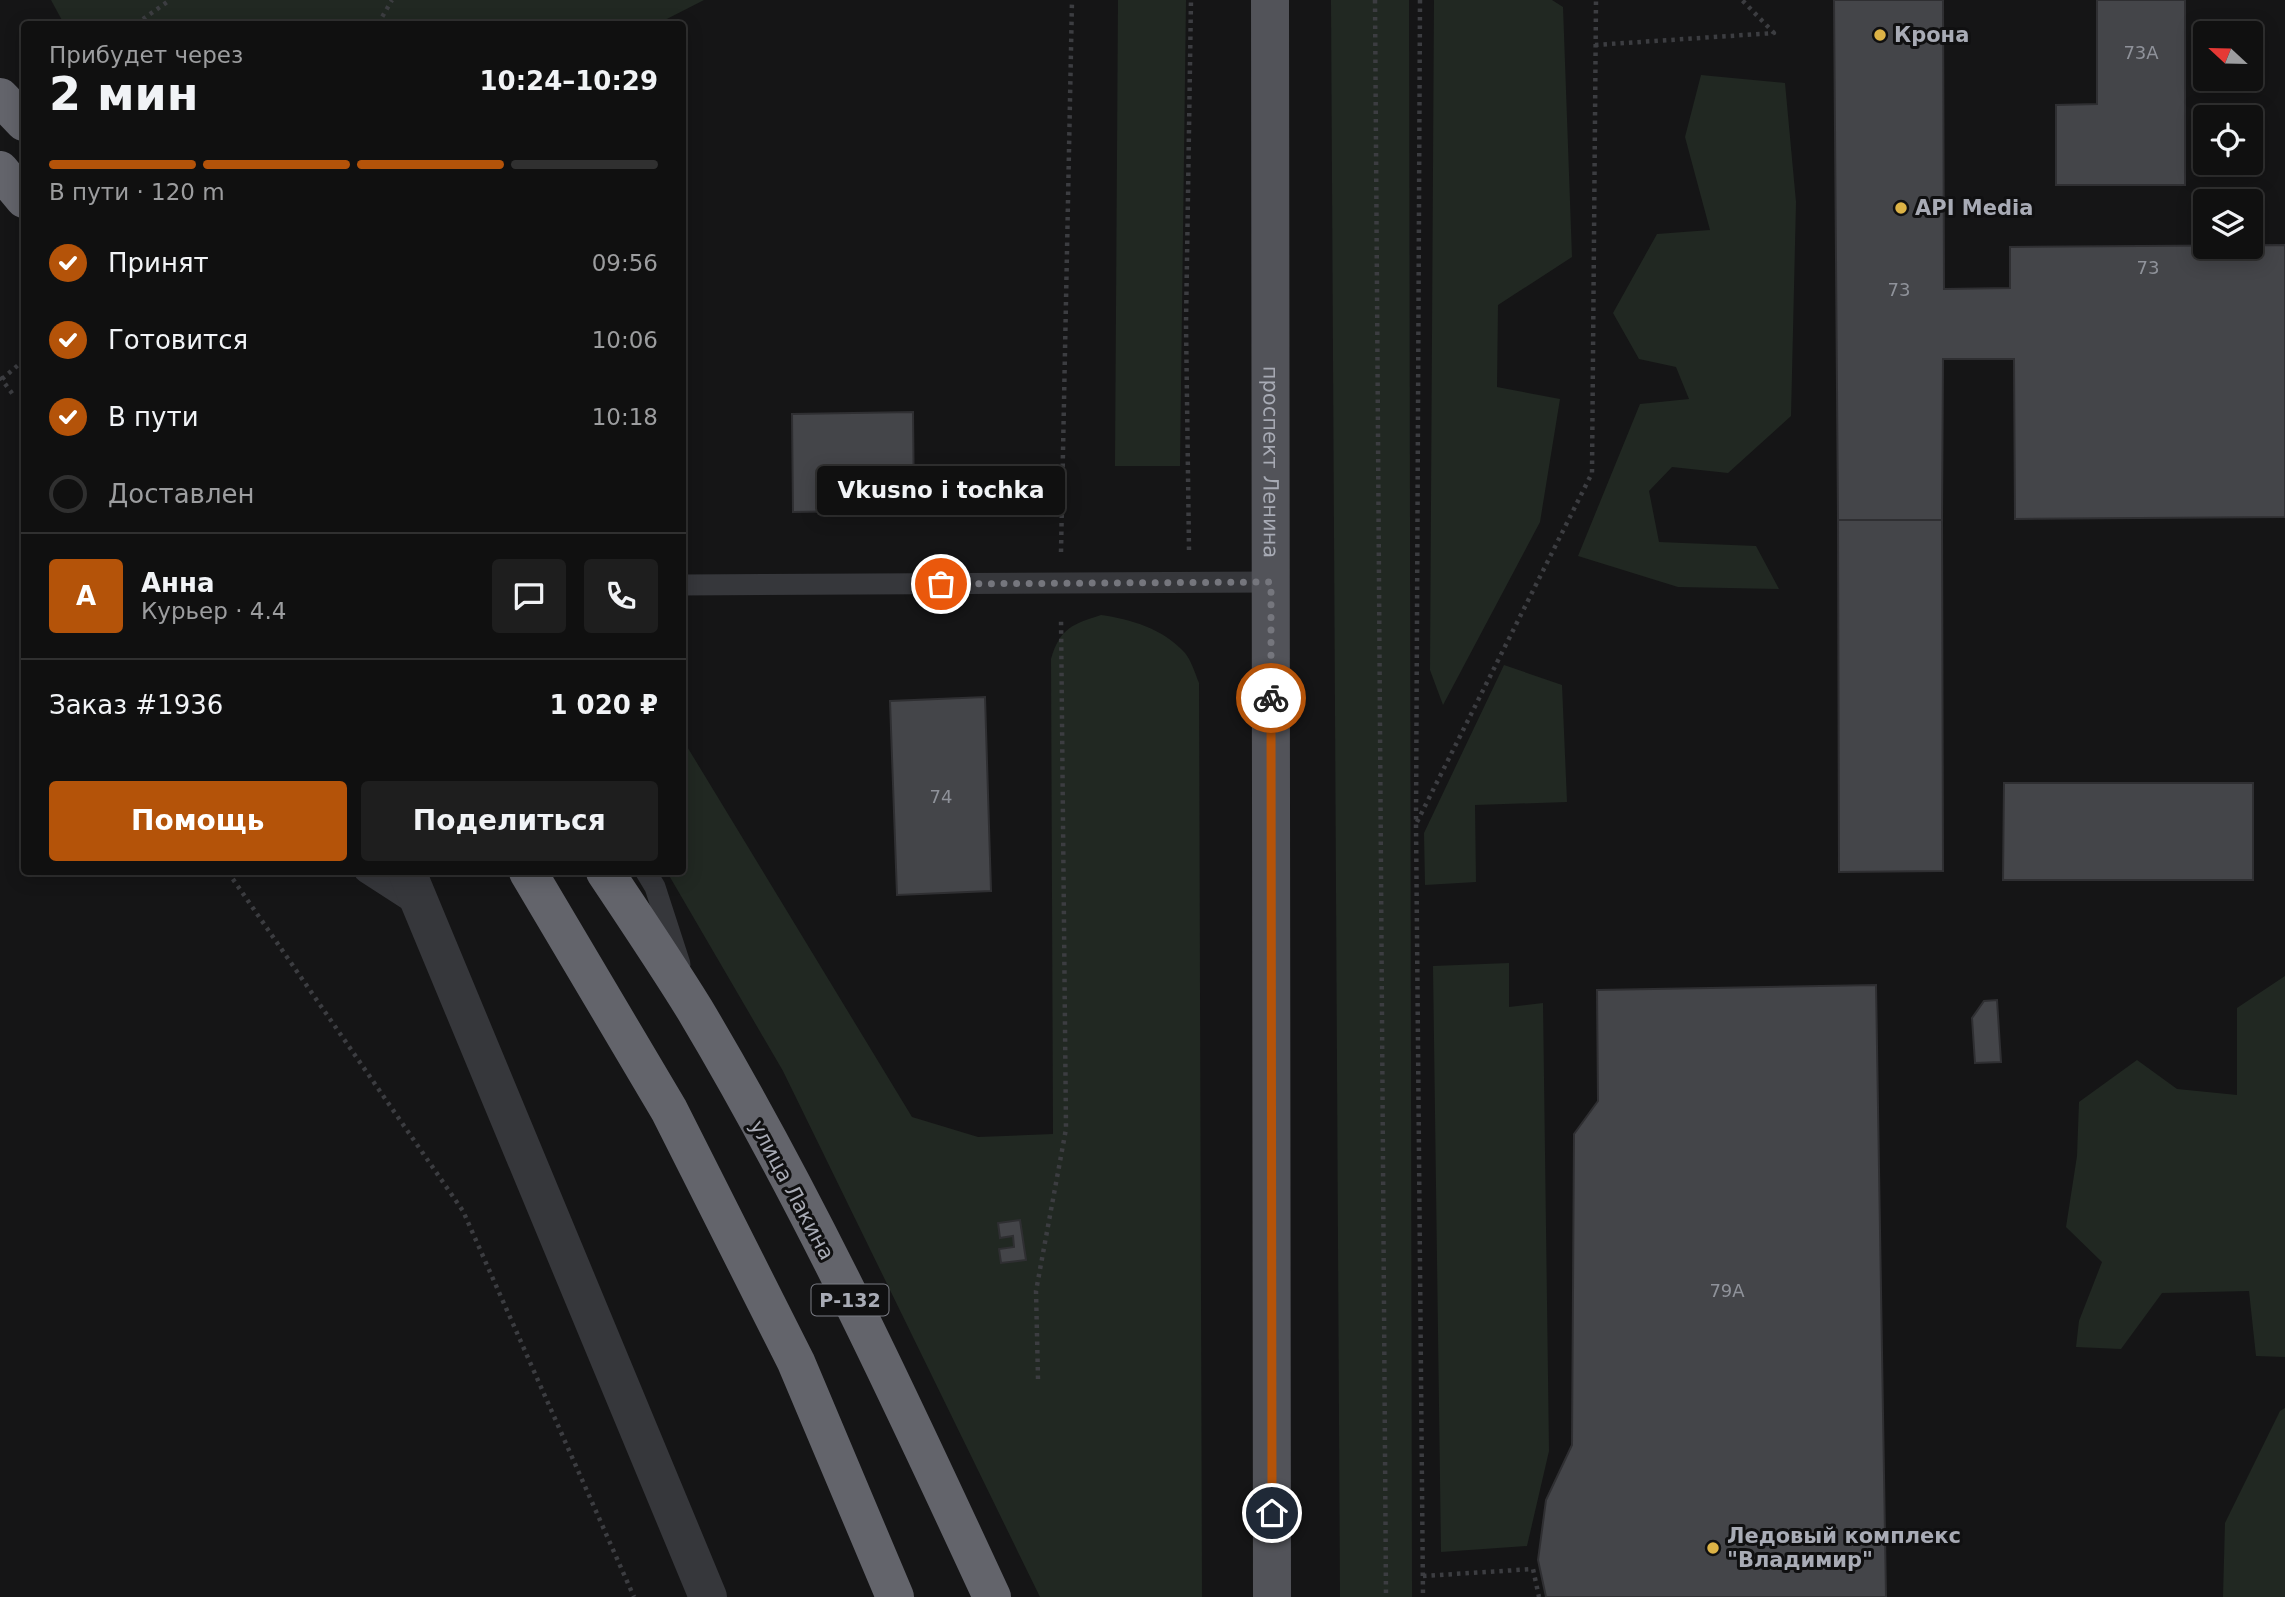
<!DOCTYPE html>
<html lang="ru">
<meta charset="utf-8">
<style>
:root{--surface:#101010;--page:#1e1e1e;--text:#f1f3f6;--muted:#9c9d9f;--line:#303030;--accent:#b45309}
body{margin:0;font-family:"DejaVu Sans",sans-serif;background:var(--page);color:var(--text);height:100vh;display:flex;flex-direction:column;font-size:26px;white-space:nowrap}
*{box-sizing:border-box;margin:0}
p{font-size:23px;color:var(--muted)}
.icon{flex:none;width:38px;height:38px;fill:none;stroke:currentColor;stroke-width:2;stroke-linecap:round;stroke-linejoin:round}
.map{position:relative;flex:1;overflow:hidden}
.drawer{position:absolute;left:21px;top:21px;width:665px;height:854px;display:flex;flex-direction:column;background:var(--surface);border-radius:7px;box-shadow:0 4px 18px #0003,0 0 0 2px var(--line)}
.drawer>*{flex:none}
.needle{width:46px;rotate:292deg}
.fabs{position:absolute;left:2193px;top:21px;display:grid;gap:14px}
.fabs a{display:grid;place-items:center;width:70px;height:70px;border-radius:7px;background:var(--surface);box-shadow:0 4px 18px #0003,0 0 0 2px var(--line);font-size:35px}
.pin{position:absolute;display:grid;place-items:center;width:60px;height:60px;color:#fff;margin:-30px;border:4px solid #fff;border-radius:50%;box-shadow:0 2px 7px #0007}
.courier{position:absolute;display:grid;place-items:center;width:70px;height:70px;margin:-35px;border:5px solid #b45309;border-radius:50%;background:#fff;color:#222;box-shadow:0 2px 9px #0007}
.bubble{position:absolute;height:49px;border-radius:7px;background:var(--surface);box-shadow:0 4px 18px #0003,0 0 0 2px var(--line);font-size:23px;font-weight:700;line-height:49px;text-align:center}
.headline em{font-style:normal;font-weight:700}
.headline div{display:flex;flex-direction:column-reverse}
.headline{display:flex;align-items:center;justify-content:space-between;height:119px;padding:0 28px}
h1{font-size:46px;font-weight:700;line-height:52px}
.bar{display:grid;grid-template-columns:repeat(4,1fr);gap:10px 7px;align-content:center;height:84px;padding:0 28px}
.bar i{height:9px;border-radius:5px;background:var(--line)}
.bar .on{background:var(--accent)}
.bar p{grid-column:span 4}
.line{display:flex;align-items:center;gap:18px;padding:0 28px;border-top:2px solid var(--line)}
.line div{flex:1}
.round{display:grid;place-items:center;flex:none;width:74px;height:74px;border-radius:7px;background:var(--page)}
ol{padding:0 28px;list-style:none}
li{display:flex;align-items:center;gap:21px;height:77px}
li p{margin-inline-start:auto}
li .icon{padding:7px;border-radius:50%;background:var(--accent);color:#fff;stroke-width:4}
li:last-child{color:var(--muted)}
li i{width:38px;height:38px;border:4px solid var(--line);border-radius:50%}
.button{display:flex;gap:14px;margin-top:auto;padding:14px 28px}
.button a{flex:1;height:80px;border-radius:7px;background:var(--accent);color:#fff;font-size:28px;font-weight:700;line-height:80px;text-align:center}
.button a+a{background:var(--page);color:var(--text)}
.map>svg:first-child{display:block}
.green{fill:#212822}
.building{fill:#444549;stroke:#2f2f32;stroke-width:2}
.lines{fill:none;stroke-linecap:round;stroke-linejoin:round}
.path{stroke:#3c3d41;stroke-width:4.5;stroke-dasharray:3.5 5;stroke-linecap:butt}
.lane{stroke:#36373b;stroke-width:21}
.street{stroke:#36373b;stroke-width:38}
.primary{stroke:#525359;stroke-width:38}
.highway{stroke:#63646b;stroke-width:38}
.done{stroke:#75767d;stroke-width:7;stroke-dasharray:0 12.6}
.route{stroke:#b45309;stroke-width:9}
.poi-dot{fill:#ddb346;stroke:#101011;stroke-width:2.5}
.labels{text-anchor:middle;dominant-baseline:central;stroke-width:6;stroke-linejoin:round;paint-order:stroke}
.number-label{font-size:18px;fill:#8f929a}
.shield{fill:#101011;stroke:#7a7c84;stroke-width:2}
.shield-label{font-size:19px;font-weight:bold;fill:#a8abb5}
.poi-label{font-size:21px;font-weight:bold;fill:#a8abb5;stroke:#101011;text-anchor:start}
.street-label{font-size:21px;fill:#a8abb5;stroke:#101011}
</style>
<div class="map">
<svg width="2285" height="1597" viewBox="0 0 2285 1597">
<rect width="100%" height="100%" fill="#151516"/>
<g class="green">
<polygon points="51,0 704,0 657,24 64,24"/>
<polygon points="1118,0 1186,0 1180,466 1115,466"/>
<polygon points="1331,0 1409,0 1412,1597 1340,1597"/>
<polygon points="1434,0 1552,0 1563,7 1572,257 1498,305 1497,387 1560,399 1540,522 1443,705 1430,670"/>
<polygon points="1701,75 1785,83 1796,202 1791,416 1728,473 1672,467 1649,491 1659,542 1756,546 1779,589 1678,587 1578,556 1640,404 1689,399 1676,367 1639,359 1613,313 1657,234 1710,230 1685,137"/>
<path d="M 1101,615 C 1130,619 1164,629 1185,653 C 1191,660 1195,673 1199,683 L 1202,1597 L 1040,1597 L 783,1071 L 667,872 L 682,872 L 683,740 L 912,1117 L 978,1137 L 1053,1134 L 1051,659 C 1060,628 1073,624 1101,615 Z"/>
<polygon points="1504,665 1562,685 1567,802 1475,805 1476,882 1425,885 1424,833"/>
<polygon points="1509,963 1509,1007 1543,1003 1549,1451 1527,1546 1441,1552 1433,966"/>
<polygon points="2285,976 2285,1357 2256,1356 2249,1291 2162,1293 2121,1349 2076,1347 2079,1321 2102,1262 2066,1227 2077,1156 2079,1102 2137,1060 2177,1089 2237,1095 2237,1008"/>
<polygon points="2285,1408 2285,1597 2223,1597 2225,1523 2280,1411"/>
</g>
<g class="building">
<polygon points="1834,0 1943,0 1944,289 2010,288 2010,247 2285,245 2285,517 2015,519 2014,359 1943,359 1942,520 1838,520"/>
<polygon points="2097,0 2185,0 2185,185 2056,185 2056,105 2097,104"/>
<polygon points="913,412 914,510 793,512 792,414"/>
<polygon points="1838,520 1942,520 1943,871 1839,872"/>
<polygon points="985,697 991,891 897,895 890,701"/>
<polygon points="2004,783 2253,783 2253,880 2003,880"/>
<polygon points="1876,985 1886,1597 1546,1597 1538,1560 1546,1500 1572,1445 1574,1134 1598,1101 1597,990"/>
<polygon points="1997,1000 2001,1062 1975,1063 1972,1018 1984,1001"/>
<polygon points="1020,1220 1026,1260 1001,1263 999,1249 1014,1247 1013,1236 1000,1238 998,1223"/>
</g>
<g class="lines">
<g class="path">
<polyline points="1375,0 1386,1597"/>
<polyline points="1420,0 1416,824 1423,1597"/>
<polyline points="136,24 170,0"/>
<polyline points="378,24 392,0"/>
<polyline points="1595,45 1774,33 1742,0"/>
<polyline points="0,377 14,396"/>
<polyline points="2,379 24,360"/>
<polyline points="1189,550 1186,324 1191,0"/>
<polyline points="1061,552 1072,0"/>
<polyline points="1417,822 1592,473 1596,0"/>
<polyline points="228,872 463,1211 634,1597"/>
<polyline points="1038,1379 1036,1291 1066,1129 1061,617"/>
<polyline points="1423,1576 1533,1569 1539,1597"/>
</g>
<g class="lane">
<polyline points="682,585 1271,582"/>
<polyline points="365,872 416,905"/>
<polyline points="646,872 655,887 680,964"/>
</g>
<polyline class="street" points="407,872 708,1597"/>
<path class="primary" id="s1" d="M 1270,0 L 1272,1597"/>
<g class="highway">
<polyline points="0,97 24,122"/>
<polyline points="0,170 24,199"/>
<polyline points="528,872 669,1110 796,1362 895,1597"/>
<path d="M 605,872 C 635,917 666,963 695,1010 C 807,1198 900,1398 992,1597"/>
</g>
</g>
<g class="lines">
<polyline class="done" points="941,584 1271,582 1271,698"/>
<polyline class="route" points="1271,698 1272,1513"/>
</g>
<g class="poi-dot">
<circle cx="1880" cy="35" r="7"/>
<circle cx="1901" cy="208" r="7"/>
<circle cx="1713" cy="1548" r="7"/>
</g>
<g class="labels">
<g class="number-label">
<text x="2141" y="52">73А</text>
<text x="2148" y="267">73</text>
<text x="1899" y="289">73</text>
<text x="941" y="796">74</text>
<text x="1727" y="1290">79А</text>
</g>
<rect class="shield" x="811.5" y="1284.5" width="77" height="31" rx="5"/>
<g class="shield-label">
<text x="850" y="1300">Р-132</text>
</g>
<g class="poi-label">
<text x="1894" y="35">Крона</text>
<text x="1915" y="208">API Media</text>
<text x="1727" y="1536">Ледовый комплекс<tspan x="1727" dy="24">"Владимир"</tspan></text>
</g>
<g class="street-label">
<text stroke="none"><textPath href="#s1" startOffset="462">проспект Ленина</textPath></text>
<text transform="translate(792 1190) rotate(62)">улица Лакина</text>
</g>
</g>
</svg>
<div class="fabs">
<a><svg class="needle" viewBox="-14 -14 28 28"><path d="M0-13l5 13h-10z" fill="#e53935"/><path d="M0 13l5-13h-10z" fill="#9c9d9f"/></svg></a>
<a><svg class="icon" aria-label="locate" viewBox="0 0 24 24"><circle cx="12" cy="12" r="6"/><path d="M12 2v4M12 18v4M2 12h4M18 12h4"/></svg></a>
<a><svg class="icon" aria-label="layers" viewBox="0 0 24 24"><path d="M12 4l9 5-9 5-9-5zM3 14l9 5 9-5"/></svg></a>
</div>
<div class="pin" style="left:941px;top:584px;background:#ea580c"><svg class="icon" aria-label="bag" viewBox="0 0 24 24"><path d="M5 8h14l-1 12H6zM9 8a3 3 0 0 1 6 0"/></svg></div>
<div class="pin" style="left:1272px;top:1513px;background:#1f2937"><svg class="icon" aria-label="home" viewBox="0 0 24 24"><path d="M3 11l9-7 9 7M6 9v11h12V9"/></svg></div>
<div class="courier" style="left:1271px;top:698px"><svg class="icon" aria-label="bike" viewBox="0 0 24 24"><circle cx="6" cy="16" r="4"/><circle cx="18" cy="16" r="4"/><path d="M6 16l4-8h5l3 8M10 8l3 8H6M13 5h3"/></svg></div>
<div class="bubble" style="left:817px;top:466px;width:248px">Vkusno i tochka</div>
<section class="drawer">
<div class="headline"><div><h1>2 мин</h1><p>Прибудет через</p></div><em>10:24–10:29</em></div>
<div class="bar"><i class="on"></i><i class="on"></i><i class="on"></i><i></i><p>В пути · 120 m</p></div>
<ol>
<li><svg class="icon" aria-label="check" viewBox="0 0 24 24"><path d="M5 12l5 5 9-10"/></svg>Принят<p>09:56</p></li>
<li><svg class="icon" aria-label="check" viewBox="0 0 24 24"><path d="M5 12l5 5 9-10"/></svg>Готовится<p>10:06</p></li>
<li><svg class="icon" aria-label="check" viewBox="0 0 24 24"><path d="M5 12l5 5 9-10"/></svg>В пути<p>10:18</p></li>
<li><i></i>Доставлен</li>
</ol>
<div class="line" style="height:126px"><b class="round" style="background:var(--accent);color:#fff">А</b><div><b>Анна</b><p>Курьер · 4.4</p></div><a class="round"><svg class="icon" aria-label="chat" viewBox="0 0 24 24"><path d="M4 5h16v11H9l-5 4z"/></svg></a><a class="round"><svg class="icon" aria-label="phone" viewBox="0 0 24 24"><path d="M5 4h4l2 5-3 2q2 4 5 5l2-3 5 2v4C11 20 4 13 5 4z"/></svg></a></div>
<div class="line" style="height:91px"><div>Заказ #1936</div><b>1 020 ₽</b></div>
<div class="button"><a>Помощь</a><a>Поделиться</a></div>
</section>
</div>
